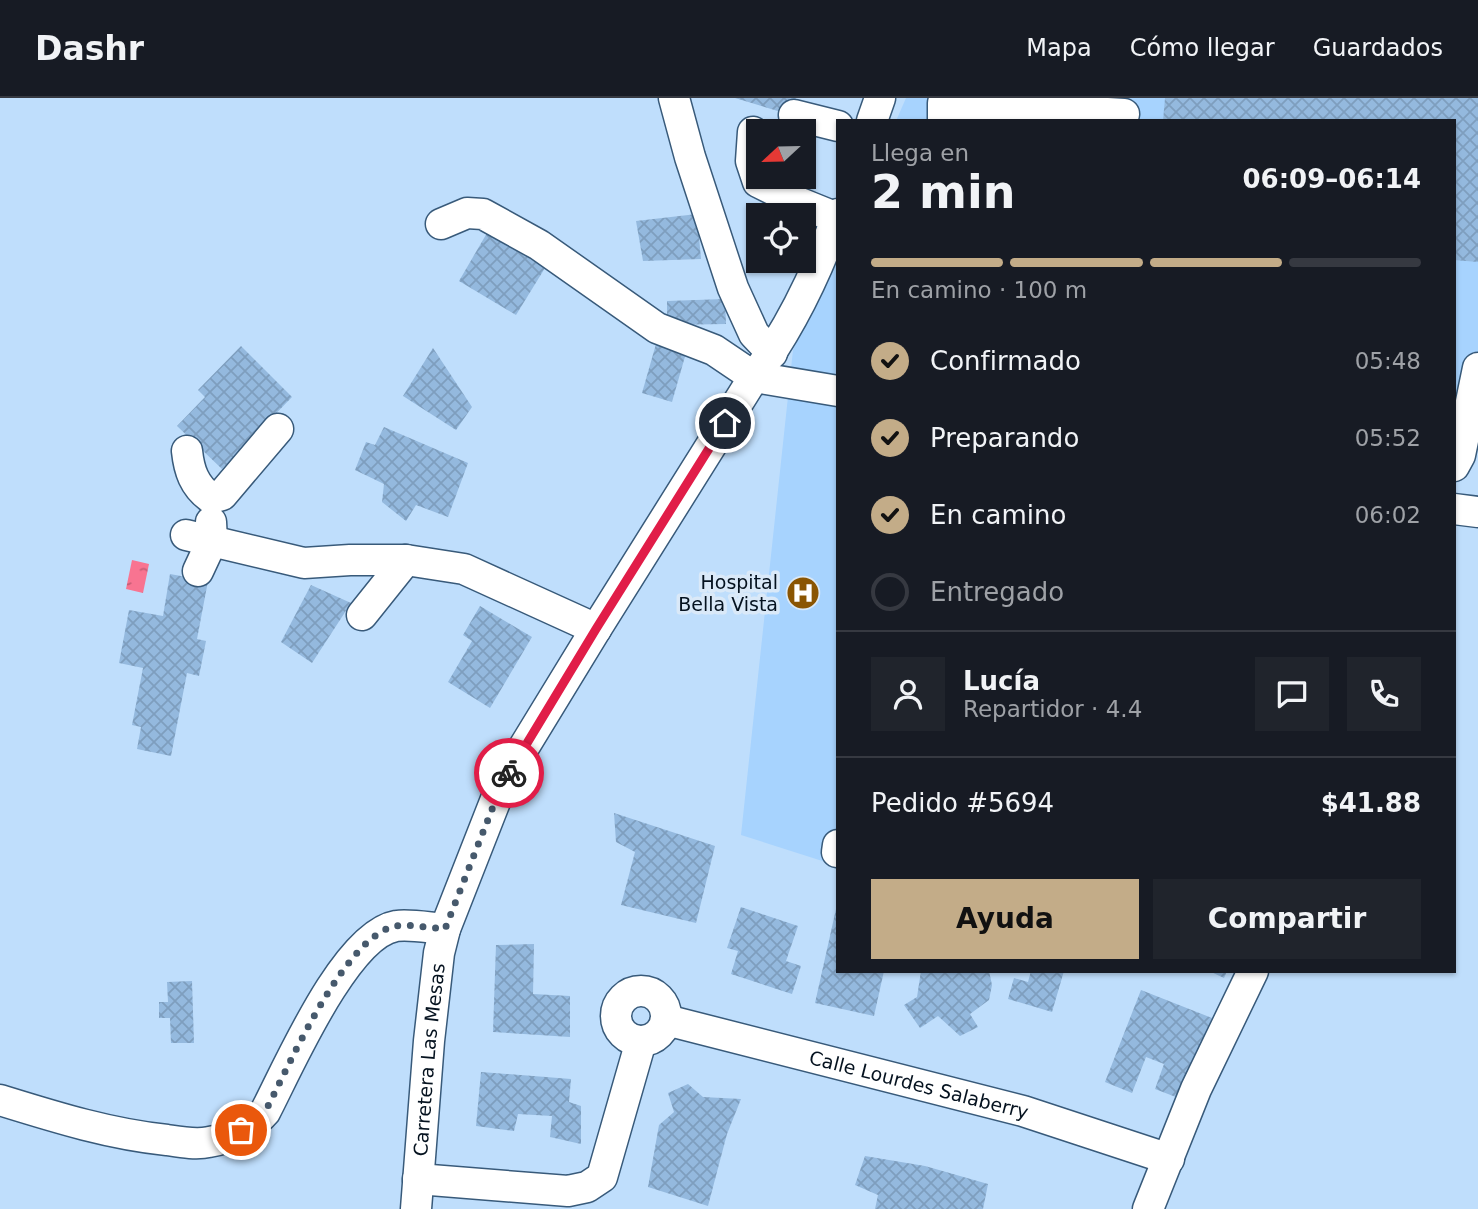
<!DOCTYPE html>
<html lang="es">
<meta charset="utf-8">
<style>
:root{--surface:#171b24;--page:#20242c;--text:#f1f3f6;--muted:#9ea1a6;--line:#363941;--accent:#c3ac88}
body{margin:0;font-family:"DejaVu Sans",sans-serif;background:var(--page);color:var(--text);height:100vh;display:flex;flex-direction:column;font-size:26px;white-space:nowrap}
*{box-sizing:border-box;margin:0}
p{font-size:23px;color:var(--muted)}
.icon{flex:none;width:38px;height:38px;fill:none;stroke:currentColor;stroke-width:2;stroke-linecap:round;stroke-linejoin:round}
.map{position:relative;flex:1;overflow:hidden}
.sheet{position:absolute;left:836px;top:21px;width:620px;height:854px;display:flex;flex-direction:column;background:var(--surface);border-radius:0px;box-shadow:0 2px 5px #0004}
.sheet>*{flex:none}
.needle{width:46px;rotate:248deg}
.fabs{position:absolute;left:746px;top:21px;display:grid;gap:14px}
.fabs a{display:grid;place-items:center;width:70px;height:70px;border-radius:0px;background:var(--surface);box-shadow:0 2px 5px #0004;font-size:35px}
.pin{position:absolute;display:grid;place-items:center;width:60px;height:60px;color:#fff;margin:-30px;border:4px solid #fff;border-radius:50%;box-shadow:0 2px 7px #0007}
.courier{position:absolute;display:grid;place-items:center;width:70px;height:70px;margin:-35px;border:5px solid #e11d48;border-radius:50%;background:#fff;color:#222;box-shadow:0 2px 9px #0007}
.head em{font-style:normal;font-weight:600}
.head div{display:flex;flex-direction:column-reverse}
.head{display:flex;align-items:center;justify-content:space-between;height:119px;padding:0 35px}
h1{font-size:46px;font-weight:600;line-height:52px}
.bar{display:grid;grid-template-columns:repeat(4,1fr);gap:10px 7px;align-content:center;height:84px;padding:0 35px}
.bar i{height:9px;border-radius:5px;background:var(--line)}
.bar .selected{background:var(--accent)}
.bar p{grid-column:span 4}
.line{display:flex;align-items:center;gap:18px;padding:0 35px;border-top:2px solid var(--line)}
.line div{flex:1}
.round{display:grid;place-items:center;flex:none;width:74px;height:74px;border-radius:0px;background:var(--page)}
ol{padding:0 35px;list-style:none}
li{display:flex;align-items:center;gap:21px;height:77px}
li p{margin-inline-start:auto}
li .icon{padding:7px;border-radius:50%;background:var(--accent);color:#111;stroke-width:4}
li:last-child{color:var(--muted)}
li i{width:38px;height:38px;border:4px solid var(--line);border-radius:50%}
.action{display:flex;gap:14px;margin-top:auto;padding:14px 35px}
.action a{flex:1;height:80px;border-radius:0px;background:var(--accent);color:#111;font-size:28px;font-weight:600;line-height:80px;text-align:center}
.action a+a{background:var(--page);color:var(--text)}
header{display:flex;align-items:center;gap:42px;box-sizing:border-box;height:98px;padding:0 35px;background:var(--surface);border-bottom:2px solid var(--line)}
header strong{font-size:33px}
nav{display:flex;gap:38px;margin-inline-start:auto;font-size:24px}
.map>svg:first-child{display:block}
.built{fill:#a7d3fe}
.water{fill:url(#water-ripples)}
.building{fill:url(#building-cross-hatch)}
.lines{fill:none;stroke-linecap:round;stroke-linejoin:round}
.minor-casing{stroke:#385a7a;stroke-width:33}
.minor{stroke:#fff;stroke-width:30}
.done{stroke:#46596c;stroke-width:7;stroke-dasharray:0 12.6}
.route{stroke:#e11d48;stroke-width:9}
.labels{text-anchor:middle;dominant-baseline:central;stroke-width:7;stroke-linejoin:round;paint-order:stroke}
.poi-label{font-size:19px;fill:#05121f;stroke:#dae9f8;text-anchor:end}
.street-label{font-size:19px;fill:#05121f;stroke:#dae9f8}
</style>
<header>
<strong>Dashr</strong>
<nav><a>Mapa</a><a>Cómo llegar</a><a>Guardados</a></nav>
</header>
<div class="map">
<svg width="1478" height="1111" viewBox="0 0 1478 1111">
<defs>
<pattern id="water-ripples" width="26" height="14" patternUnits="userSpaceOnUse" patternTransform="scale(1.75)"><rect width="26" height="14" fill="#f87491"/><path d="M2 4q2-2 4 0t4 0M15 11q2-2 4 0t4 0" fill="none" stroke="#c75e76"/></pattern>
<pattern id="building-cross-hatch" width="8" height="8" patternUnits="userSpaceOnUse" patternTransform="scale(1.75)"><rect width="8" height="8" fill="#94b9de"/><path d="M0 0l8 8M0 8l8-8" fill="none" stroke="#7e9ebe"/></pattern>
</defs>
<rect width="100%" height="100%" fill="#bfdefc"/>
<g class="built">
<polygon points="906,0 1478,0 1478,283 1454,382 1454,23 896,23"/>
<polygon points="838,151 838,768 741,737 793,252"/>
</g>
<polygon class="water" points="132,462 149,466 143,495 126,491"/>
<g class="building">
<polygon points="735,0 796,0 791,17"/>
<polygon points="1165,0 1478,0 1478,164 1454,162 1454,23 1163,23"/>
<polygon points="697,116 701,161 643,163 636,123"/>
<polygon points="487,135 545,170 516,217 459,183"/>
<polygon points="725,201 726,226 667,227 667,203"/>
<polygon points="658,239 688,248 672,304 642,295"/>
<polygon points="241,248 292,299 222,371 177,328 205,299 198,292"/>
<polygon points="433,250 472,309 456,332 403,298"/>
<polygon points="384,329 468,365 448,419 416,407 406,423 382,404 384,386 355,372 366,344 375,347"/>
<polygon points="170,476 208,483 197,541 206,543 199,578 187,575 171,658 137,651 141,629 132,627 143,570 119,565 129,512 163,518"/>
<polygon points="311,487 351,505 312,565 281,544"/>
<polygon points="480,508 532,539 490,610 448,584 472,543 463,537"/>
<polygon points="614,715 715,748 696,825 621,807 635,754 616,744"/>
<polygon points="741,809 798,828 786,863 801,868 792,896 731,876 738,853 727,850"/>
<polygon points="836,811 838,811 838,873 884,873 874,918 815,905"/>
<polygon points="534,846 533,896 570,898 570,939 493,934 496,847"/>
<polygon points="921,873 989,873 992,887 989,902 970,916 978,929 960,938 938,918 920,930 904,907 917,899"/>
<polygon points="1031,873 1064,873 1052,914 1008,901 1014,880 1028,884"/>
<polygon points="1209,873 1227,873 1224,880"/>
<polygon points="192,883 194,945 171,945 170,920 159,920 159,904 168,904 167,884"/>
<polygon points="1141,892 1212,920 1181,1001 1155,991 1164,966 1146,959 1132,995 1105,984"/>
<polygon points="481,974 571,981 569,1004 581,1008 581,1046 550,1039 552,1018 518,1016 514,1033 476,1028"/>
<polygon points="688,986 703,999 741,1001 727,1036 708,1108 648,1089 659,1027 674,1014 668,995"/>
<polygon points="865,1058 925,1068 988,1086 983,1111 875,1111 878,1097 855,1087"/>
</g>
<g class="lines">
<defs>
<g id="minor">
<polyline points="674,0 690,59 733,190 754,236 772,255"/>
<polyline points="794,17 838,28"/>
<polyline points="872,23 880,0"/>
<polyline points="943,23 943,5 1124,16"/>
<polyline points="753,34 751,63 758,84 800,105 837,120"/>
<polyline points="441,126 467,115 483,116 539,147 657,230 714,252 754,279 838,293"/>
<path d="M 187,353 C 189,372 194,388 211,400 L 222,397 L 278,331"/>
<polyline points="1454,368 1460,357 1478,270"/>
<polyline points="1454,411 1478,414"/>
<polyline points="186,437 304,465 350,462 406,462 464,471 596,531"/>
<polyline points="198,473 212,443 211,424"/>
<polyline points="362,517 406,462"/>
<polyline points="837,754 838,747"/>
<circle cx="641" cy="918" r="25"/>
<path id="s1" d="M 666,922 L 1023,1013 L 1169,1061"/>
<path d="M 0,1002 C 55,1019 109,1036 167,1042 C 180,1044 196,1047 209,1044 C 229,1041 252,1029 265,1014 C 288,970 345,837 396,828 C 411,826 430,830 445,831"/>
<polyline points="418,1081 568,1093 587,1089 602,1079 641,943"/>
<path id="s2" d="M 416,1111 L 429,943 L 439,855 L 445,831 L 498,696 L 516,662 L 596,531 L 754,279 C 790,231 818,172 838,116"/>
<polyline points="1148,1111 1196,991 1253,873"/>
</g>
</defs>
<use href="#minor" class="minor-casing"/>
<use href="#minor" class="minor"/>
</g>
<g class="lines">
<path class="done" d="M 241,1032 L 257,1023 L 265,1014 C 288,970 345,837 396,828 C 411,826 430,830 445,831 L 498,696 L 509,675"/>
<polyline class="route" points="509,675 596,531 725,325"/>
</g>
<defs>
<symbol id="hospital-disc" viewBox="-11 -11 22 22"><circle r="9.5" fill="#8a5502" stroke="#dae9f8"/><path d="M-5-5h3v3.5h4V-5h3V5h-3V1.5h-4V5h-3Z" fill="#fff"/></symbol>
</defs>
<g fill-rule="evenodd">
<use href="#hospital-disc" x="784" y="476" width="38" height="38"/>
</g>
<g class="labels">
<g class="poi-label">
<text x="778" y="484">Hospital<tspan x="778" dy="22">Bella Vista</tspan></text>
</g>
<g class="street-label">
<text stroke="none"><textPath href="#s2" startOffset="150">Carretera Las Mesas</textPath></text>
<text stroke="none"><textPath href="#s1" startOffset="261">Calle Lourdes Salaberry</textPath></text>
</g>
</g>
</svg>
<div class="fabs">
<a><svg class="needle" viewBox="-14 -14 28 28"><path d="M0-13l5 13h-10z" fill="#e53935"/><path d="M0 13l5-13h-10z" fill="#9ea1a6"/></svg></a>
<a><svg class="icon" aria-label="locate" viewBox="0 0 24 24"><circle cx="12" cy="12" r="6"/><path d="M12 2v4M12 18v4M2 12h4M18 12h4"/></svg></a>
</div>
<div class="pin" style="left:241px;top:1032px;background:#ea580c"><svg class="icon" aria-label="bag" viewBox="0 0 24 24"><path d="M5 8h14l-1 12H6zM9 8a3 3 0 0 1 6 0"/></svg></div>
<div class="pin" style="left:725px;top:325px;background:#1f2937"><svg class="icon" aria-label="home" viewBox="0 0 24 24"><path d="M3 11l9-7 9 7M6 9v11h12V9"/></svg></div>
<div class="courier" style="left:509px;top:675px"><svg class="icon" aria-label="bike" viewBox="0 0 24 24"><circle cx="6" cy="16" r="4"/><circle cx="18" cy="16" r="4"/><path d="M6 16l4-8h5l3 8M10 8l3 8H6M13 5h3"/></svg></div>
<section class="sheet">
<div class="head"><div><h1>2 min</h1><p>Llega en</p></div><em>06:09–06:14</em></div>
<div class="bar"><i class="selected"></i><i class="selected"></i><i class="selected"></i><i></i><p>En camino · 100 m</p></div>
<ol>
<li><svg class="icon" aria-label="check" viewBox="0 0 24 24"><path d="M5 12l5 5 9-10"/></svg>Confirmado<p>05:48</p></li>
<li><svg class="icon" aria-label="check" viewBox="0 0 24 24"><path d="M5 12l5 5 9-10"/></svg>Preparando<p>05:52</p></li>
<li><svg class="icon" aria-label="check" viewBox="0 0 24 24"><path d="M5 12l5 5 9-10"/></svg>En camino<p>06:02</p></li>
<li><i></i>Entregado</li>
</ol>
<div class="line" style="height:126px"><a class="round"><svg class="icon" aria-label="person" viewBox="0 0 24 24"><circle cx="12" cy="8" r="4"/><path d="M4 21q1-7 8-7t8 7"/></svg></a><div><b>Lucía</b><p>Repartidor · 4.4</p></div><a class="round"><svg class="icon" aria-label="chat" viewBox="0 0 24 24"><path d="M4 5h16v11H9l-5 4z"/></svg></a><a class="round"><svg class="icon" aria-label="phone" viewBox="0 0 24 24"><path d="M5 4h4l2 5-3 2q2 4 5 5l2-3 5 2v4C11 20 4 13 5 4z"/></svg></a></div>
<div class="line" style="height:91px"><div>Pedido #5694</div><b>$41.88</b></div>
<div class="action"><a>Ayuda</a><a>Compartir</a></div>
</section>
</div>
